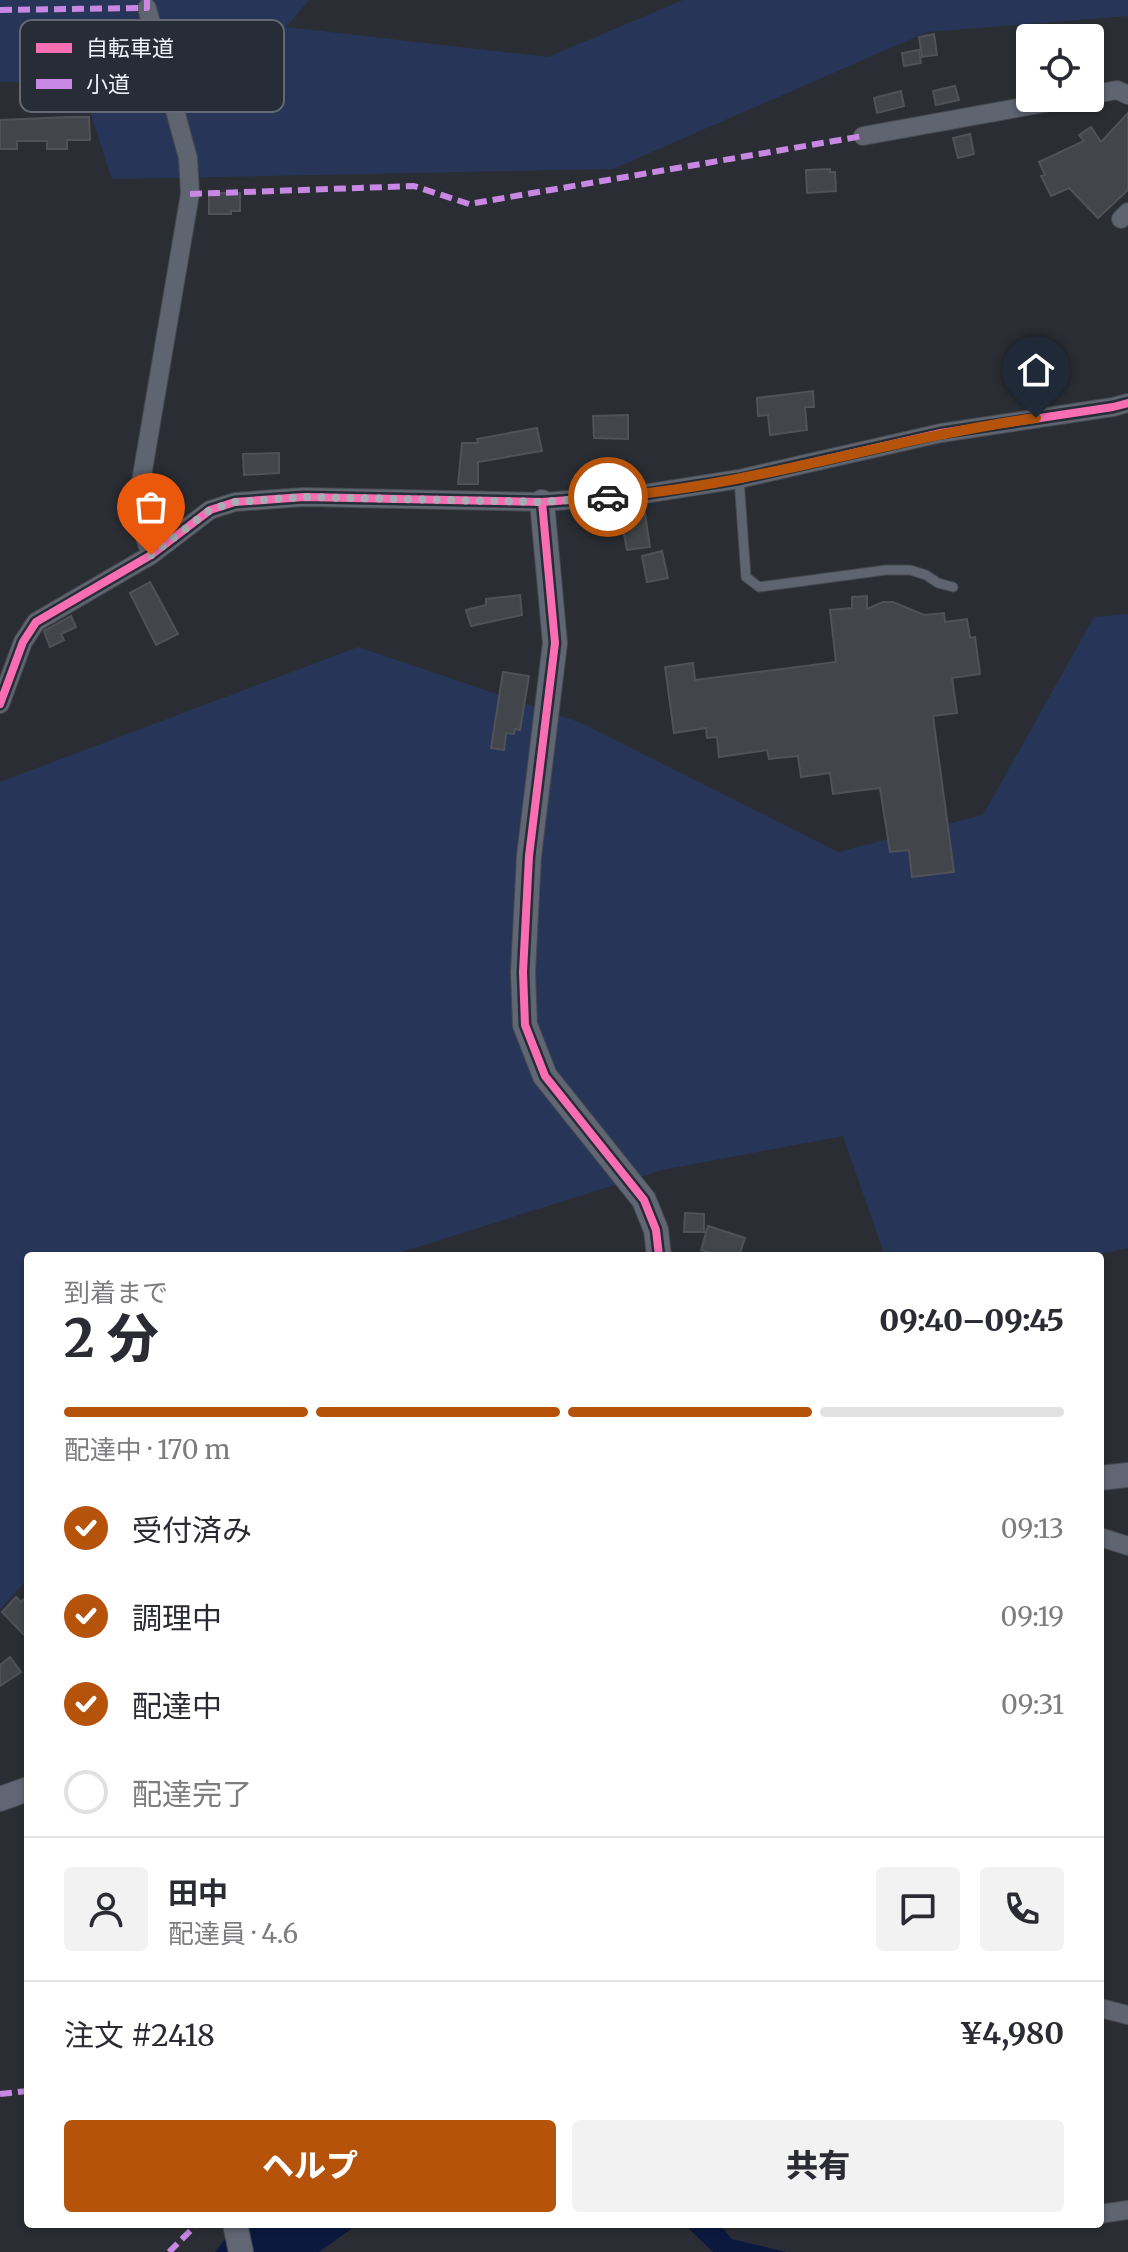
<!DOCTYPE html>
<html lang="ja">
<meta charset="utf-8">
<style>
:root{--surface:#fff;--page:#f2f2f3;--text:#2b2b33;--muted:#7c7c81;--line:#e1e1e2;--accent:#b45309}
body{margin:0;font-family:Merriweather,"Noto Sans JP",serif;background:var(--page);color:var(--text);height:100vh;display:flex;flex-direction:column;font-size:30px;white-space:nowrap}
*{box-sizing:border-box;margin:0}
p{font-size:26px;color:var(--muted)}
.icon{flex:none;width:44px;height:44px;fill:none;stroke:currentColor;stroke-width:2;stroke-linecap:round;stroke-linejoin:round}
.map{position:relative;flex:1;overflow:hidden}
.sheet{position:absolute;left:24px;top:1252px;width:1080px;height:976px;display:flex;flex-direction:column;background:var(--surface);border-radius:8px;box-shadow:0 2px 6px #0004}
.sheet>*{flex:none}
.controls{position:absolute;left:1016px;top:24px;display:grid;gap:16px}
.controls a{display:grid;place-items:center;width:88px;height:88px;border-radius:8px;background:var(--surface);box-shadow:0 2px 6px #0004;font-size:40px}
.pin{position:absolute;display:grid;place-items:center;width:68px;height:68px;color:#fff;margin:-82px -34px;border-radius:50% 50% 50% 0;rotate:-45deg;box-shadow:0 0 8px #0007}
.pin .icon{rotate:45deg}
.courier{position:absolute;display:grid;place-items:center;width:80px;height:80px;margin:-40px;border:6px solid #b45309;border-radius:50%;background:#fff;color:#222;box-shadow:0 2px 10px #0007}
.headline em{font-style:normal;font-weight:800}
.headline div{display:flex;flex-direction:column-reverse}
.headline{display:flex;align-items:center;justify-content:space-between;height:136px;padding:0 40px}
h1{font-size:52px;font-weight:800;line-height:60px}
.bar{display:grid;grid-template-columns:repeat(4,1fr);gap:12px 8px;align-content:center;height:96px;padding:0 40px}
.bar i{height:10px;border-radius:6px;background:var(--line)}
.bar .selected{background:var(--accent)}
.bar p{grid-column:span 4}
.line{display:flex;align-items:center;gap:20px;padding:0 40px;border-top:2px solid var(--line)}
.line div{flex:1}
.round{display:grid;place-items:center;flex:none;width:84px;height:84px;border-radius:8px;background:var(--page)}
ol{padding:0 40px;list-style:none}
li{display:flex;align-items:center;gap:24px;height:88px}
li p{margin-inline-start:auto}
li .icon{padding:8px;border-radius:50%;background:var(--accent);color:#fff;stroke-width:4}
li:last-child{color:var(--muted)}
li i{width:44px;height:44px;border:4px solid var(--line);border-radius:50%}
.action{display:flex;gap:16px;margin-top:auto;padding:16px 40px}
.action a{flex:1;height:92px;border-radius:8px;background:var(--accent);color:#fff;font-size:32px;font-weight:800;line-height:92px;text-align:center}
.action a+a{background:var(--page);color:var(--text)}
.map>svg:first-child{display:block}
.green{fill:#273658}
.water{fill:#0b193f}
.building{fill:#424549;stroke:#4f5258;stroke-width:2}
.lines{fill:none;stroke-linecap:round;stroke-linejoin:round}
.lane-casing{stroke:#46494f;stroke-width:11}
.street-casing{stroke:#46494f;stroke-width:20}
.secondary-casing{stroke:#46494f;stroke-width:26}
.lane{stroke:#5e6470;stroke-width:9}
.street{stroke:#5e6470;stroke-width:18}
.secondary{stroke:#606673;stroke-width:24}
.quiet{stroke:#c787e3;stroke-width:6;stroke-dasharray:12 6;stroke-linecap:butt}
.cycleway-casing{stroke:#272d37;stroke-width:13}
.cycleway{stroke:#f96db3;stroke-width:8}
.done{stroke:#aaadb5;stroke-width:8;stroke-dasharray:0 14.4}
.route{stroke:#b45309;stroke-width:10}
.key{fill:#272d37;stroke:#636872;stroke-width:2}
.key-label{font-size:22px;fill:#eff2fa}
</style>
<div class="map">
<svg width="1128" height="2252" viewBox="0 0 1128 2252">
<rect width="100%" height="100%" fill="#2a2e34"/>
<g class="green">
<polygon points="0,0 309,0 286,27 548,57 683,0 1128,0 1128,16 927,32 613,169 112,179 80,81 0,82"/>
<polygon points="1128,614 1128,1248 1089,1256 885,1256 843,1136 662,1170 389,1256 28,1256 28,1579 0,1609 0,782 358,647 579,722 838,852 983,815 1094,617"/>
</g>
<g class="water">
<polygon points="237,2224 358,2224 319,2252 215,2252"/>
<polygon points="684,2224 719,2224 732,2239 786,2252 713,2252"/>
</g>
<g class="building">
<polygon points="934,34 937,55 922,57 919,37"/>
<polygon points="919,50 921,63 904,66 902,53"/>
<polygon points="955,86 959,100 936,105 933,91"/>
<polygon points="901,91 904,106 877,113 874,98"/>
<polygon points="1128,113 1128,190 1098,218 1069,188 1051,196 1041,176 1045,175 1039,162 1084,141 1079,135 1091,127 1101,142"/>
<polygon points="69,117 89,117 90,140 67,140 67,149 47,149 47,141 17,141 17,149 0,149 0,120"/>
<polygon points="970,134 974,154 958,158 953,138"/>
<polygon points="830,169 830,172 835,172 836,191 807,193 806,170"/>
<polygon points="209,193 240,193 240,211 231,211 231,214 209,214"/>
<polygon points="813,391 814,407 805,407 807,430 770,435 768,415 758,416 757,398"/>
<polygon points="628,415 628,439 594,438 593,416"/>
<polygon points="537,428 542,451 478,462 478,484 458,484 462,443 478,443 477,439"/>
<polygon points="279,453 279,473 244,475 243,454"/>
<polygon points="645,514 650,547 627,550 621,518"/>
<polygon points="662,551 668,578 647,582 642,556"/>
<polygon points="150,582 178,634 156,645 130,593"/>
<polygon points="520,595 522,615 471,626 466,610 486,605 486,599"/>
<polygon points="867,596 867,609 883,602 893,602 924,615 944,613 945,622 967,619 970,638 975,637 980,674 952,678 957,713 933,716 954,872 912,877 909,850 890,852 880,788 833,794 830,773 801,777 798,756 769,759 767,750 719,757 717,737 707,738 706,728 674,733 665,667 693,663 695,680 836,662 830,610 852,608 852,597"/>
<polygon points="71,616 76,627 61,634 64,640 50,647 44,631"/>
<polygon points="503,672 529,676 520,730 515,729 514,734 506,733 504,750 491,748"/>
<polygon points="685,1213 704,1214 704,1232 684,1232"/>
<polygon points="708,1226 745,1238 739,1256 720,1256 701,1250"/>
<polygon points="28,1595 28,1639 2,1612 16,1597 21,1602"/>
<polygon points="10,1657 21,1672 0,1686 0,1665"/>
</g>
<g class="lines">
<defs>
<polyline id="lane" points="739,479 746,577 759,587 886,570 910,570 926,575 938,583 953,587"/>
<g id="street">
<polyline points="147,8 188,158 190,194 136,511 151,555"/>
<polyline points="1090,95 1117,90 1128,95"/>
<polyline points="863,136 1072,98"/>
<polyline points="1121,219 1128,212"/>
<polyline points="0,704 23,642 36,622 151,555 210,510 235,502 304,497 542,502 638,495 739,479 941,433 1113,407 1128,403"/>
<polyline points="1100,1537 1128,1546"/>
<polyline points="1100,2008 1128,2015"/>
<polyline points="1100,2214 1128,2210"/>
</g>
<g id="secondary">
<polyline points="542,502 555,643 529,856 523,972 525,1025 545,1076 644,1200 656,1230 659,1256"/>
<polyline points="1100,1478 1128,1475"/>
<polyline points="0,1799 28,1789"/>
<polyline points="235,2224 241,2252"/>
</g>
</defs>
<use href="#lane" class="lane-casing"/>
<use href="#street" class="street-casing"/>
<use href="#secondary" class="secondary-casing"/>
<use href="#lane" class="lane"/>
<use href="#street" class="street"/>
<use href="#secondary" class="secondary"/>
<g class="quiet">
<polyline points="0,10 147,8 147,0"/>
<polyline points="190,194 414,186 469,204 863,136"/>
<polyline points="0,2094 28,2091"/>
<polyline points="169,2252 197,2224"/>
</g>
<defs>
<g id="cycleway">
<polyline points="542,502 555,643 529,856 523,972 525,1025 545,1076 644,1200 656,1230 659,1256"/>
<polyline points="0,704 23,642 36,622 151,555 210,510 235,502 304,497 542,502 638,495 739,479 941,433 1113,407 1128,403"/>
</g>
</defs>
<use href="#cycleway" class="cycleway-casing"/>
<use href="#cycleway" class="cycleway"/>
</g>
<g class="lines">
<polyline class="done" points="151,555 210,510 235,502 304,497 542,502 608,497"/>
<path class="route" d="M 608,497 C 753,486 892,438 1036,418"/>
</g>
<rect x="20" y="20" width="264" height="92" rx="12" class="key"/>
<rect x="36" y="43" width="36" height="10" fill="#f96db3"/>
<rect x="36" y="79" width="36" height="10" fill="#c787e3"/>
<g class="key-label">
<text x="86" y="56">自転車道</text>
<text x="86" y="92">小道</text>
</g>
</svg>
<div class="controls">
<a><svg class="icon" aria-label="locate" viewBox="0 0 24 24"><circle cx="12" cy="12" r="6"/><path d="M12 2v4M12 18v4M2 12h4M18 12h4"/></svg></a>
</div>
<div class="pin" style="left:151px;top:555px;background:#ea580c"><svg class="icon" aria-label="bag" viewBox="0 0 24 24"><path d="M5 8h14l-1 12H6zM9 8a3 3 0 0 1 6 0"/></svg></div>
<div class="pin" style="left:1036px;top:418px;background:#1f2937"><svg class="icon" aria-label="home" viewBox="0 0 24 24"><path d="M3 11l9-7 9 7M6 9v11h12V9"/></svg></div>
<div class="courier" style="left:608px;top:497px"><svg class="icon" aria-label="car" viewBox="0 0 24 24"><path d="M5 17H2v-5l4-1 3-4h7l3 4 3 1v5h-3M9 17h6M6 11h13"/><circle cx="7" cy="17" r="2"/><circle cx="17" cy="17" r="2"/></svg></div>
<section class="sheet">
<div class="headline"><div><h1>2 分</h1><p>到着まで</p></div><em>09:40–09:45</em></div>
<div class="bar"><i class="selected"></i><i class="selected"></i><i class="selected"></i><i></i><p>配達中 · 170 m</p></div>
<ol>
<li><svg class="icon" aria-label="check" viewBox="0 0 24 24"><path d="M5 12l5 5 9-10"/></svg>受付済み<p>09:13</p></li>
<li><svg class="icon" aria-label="check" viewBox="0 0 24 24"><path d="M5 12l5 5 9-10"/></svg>調理中<p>09:19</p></li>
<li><svg class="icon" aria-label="check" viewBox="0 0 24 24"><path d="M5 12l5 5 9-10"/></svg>配達中<p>09:31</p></li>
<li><i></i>配達完了</li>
</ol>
<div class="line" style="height:144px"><a class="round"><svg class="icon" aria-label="person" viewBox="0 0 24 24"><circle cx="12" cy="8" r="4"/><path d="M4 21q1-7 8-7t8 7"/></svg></a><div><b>田中</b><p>配達員 · 4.6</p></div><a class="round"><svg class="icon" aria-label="chat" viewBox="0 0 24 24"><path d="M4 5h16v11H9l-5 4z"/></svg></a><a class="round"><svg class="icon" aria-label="phone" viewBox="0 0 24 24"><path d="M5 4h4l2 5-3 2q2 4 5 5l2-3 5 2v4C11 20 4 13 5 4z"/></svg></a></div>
<div class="line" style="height:104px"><div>注文 #2418</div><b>¥4,980</b></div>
<div class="action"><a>ヘルプ</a><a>共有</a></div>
</section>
</div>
